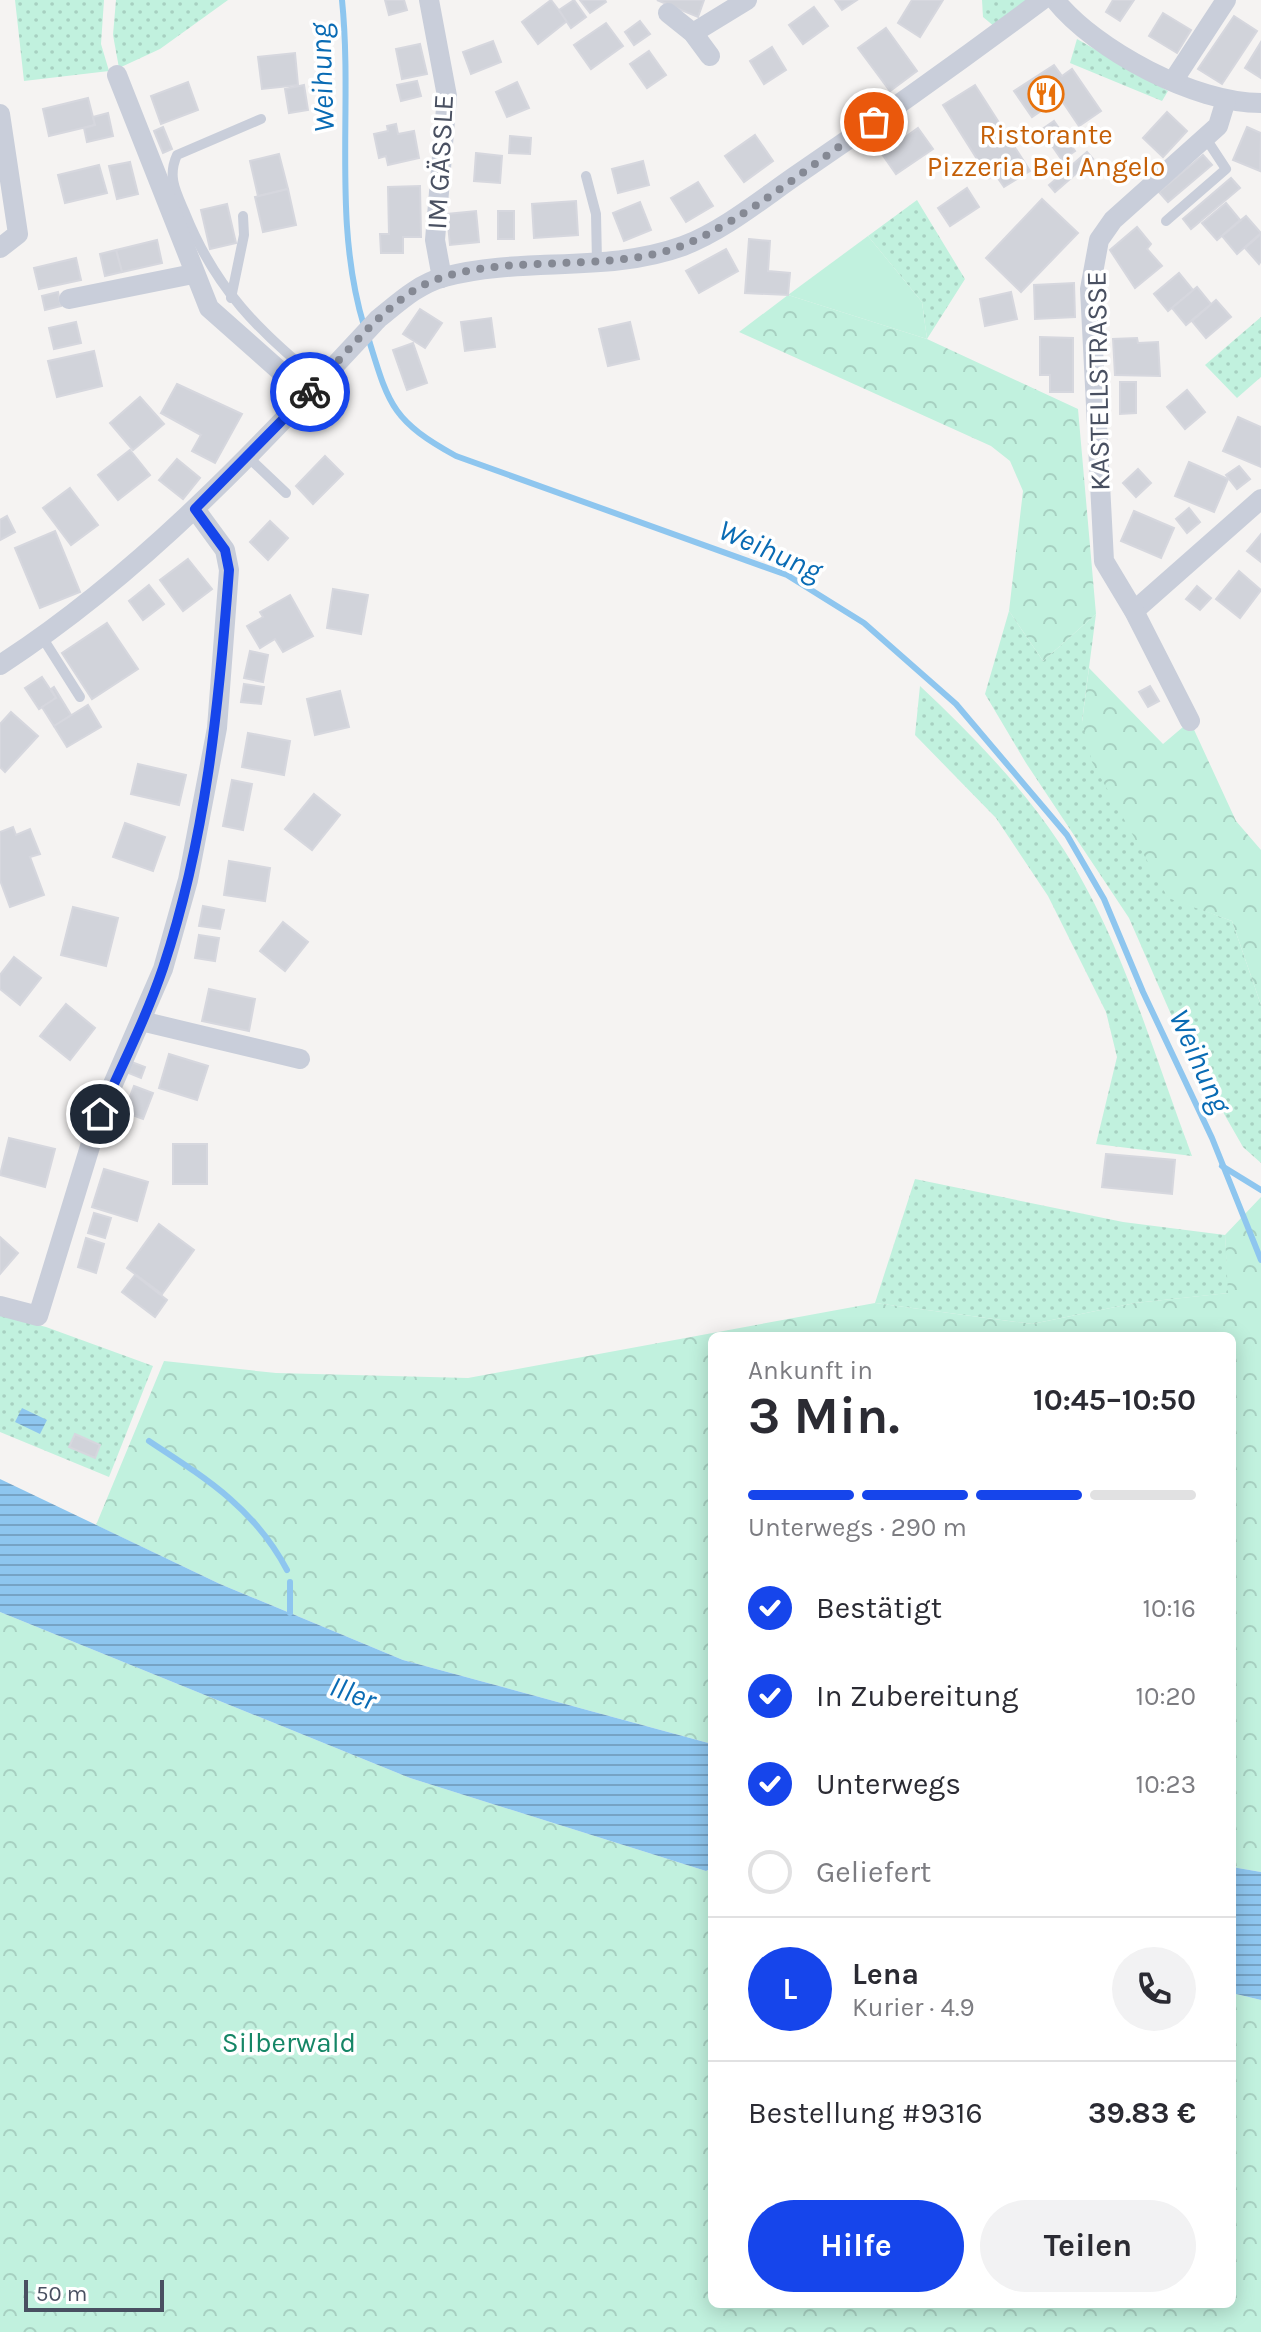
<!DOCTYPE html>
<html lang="de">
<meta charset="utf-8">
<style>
:root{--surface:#fff;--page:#f2f2f3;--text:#2b2b33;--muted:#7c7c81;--line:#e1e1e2;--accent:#1645eb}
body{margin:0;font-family:Karla,sans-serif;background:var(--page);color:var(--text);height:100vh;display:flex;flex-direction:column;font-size:30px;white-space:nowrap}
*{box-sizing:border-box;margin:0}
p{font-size:26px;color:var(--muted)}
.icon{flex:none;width:44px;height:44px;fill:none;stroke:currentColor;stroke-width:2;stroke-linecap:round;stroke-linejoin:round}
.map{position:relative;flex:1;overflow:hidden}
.drawer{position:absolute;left:708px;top:1332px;width:528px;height:976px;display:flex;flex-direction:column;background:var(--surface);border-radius:12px;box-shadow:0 4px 20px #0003}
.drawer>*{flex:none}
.scale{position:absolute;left:24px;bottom:20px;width:140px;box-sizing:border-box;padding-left:8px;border:4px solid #495061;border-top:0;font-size:22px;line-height:28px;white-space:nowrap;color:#495061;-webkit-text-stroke:6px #fff;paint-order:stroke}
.pin{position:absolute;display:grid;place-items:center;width:68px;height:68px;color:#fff;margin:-34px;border:4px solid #fff;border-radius:50%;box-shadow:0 2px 8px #0007}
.courier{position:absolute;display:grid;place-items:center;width:80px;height:80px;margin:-40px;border:6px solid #1645eb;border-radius:50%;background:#fff;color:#222;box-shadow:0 2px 10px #0007}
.summary em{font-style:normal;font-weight:700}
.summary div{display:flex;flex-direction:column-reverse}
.summary{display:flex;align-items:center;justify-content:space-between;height:136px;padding:0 40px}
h1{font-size:52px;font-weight:700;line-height:60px}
.bar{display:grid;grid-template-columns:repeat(4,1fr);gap:12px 8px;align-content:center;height:96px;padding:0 40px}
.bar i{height:10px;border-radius:6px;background:var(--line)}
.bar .current{background:var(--accent)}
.bar p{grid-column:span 4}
.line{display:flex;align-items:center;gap:20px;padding:0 40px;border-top:2px solid var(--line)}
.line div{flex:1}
.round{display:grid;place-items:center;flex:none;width:84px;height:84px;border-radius:42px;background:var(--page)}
ol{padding:0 40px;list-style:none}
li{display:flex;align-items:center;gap:24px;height:88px}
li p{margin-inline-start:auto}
li .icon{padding:8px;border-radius:50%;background:var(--accent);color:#fff;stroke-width:4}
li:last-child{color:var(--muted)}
li i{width:44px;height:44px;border:4px solid var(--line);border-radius:50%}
.primary-button{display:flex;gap:16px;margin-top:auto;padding:16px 40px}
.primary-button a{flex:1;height:92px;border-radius:48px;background:var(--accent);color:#fff;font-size:32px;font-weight:700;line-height:92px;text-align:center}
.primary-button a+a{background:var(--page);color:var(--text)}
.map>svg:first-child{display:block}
.grass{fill:url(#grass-dots)}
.forest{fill:url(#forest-crowns)}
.garden{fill:#c1f1de}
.water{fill:url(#water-rules)}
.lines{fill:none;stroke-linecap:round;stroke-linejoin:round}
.stream{stroke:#8ec6ef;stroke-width:6}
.building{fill:#d1d3da;stroke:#d6d7de;stroke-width:2}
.lane{stroke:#c9ceda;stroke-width:10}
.street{stroke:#c9ceda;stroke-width:20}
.done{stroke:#858994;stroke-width:8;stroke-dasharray:0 14.4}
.route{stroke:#1645eb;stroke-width:10}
.labels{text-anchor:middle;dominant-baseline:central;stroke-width:7;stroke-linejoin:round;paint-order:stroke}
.food-label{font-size:28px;fill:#c56008;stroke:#fff}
.street-label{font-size:28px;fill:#495061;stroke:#fff}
.park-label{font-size:28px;fill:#158666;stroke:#fff}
.water-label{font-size:30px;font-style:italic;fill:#096bb4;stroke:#fff}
</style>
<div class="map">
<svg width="1261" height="2332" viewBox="0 0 1261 2332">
<defs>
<pattern id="grass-dots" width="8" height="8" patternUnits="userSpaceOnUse" patternTransform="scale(2)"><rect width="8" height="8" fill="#c1f1de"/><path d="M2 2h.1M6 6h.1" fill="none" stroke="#a7d0c1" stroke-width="1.8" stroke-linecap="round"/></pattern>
<pattern id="forest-crowns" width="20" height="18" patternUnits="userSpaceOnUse" patternTransform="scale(2)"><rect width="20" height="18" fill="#c1f1de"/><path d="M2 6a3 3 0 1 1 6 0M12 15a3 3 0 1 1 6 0" fill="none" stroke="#a7d0c1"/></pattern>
<pattern id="water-rules" width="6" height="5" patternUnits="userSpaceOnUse" patternTransform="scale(2)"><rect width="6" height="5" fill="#8ec6ef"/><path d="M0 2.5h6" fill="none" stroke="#76a3c5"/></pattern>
</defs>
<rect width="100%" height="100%" fill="#f5f3f2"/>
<g class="grass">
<polygon points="15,0 104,0 101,44 109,71 24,81"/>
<polygon points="116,0 228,0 160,49 119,68 113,35"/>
<polygon points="982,0 1029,0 995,27 983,17"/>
<polygon points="1077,39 1168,91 1162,101 1070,63"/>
<polygon points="917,200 965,279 927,339 922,302 868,236"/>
<polygon points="1261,317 1261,377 1237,398 1205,365"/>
<polygon points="1009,611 1043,661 1096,614 1082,721 1168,897 1232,921 1261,1005 1261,1163 1243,1147 1183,1042 1129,918 1026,763 985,694"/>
<path d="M 920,686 C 969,732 1020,784 1058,841 C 1121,934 1152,1051 1192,1156 L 1096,1144 L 1117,1057 L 1106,1012 L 1048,896 L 996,818 L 915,735 Z"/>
<polygon points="915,1179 1123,1222 1225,1235 1229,1293 1135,1303 1032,1324 875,1303"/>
<polygon points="0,1315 46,1327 153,1366 109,1477 0,1432"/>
</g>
<g class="forest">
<polygon points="788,295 927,339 1078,409 1096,614 1043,661 1009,611 1023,491 1010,461 991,446 739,332"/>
<polygon points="1089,668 1163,744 1190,721 1236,821 1261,850 1261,1005 1232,921 1168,898 1092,762 1082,722"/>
<polygon points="1261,1197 1261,1872 1232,1867 1232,1336 712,1336 712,1744 403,1660 220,1584 96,1525 164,1361 276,1373 468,1378 875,1303 1032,1324 1135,1303 1228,1293 1225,1235"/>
<polygon points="0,1612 410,1778 706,1871 712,1868 712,2304 1232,2304 1232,1993 1261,2000 1261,2332 0,2332"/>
</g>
<polygon class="garden" points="868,236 922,302 927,339 788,295"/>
<g class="water">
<polygon points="22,1408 47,1420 40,1434 15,1422"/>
<polygon points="0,1479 220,1584 403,1660 712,1744 712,1868 706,1871 410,1778 0,1612"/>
<polygon points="1232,1867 1261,1872 1261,2000 1232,1993"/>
</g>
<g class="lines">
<g class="stream">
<path d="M 342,0 C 353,108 332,221 364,326"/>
<path d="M 368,337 C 389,405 391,420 456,456 L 787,575 L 864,623 L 956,704 L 1067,835 L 1104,899 L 1143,992 L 1212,1138 L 1261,1260"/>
<polyline points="1222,1166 1261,1190"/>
<path d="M 149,1441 C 207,1479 254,1508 287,1570"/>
<polyline points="290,1613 290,1582"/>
</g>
</g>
<g class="building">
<polygon points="385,0 404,0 407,10 389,15"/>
<polygon points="551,0 567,21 538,44 522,22"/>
<polygon points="574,0 586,17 571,28 559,10"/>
<polygon points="580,0 605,0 606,2 590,13"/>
<polygon points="657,0 704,0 698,17"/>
<polygon points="835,0 857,0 842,10"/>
<polygon points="912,0 943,0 920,37 898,23"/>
<polygon points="1113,0 1134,0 1120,21 1106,12"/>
<polygon points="814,7 828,26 803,44 789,25"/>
<polygon points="1163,13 1191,30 1177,53 1149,36"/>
<polygon points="1234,16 1257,31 1222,84 1198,69"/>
<polygon points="640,21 650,34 634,45 625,32"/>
<polygon points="606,23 623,46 591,69 574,45"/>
<polygon points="886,28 917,71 890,91 858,48"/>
<polygon points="493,41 501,62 471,74 463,52"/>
<polygon points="1261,42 1261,78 1245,68"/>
<polygon points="420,44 427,74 402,79 396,49"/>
<polygon points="772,47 786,70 764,84 750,61"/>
<polygon points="649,51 666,75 647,88 630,64"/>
<polygon points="295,53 298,85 262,89 258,57"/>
<polygon points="1054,65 1062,76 1072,69 1101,111 1079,126 1060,98 1032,117 1014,91"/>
<polygon points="417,81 421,96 401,101 397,85"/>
<polygon points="188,82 198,110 161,124 151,96"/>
<polygon points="517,82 529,108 507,117 496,92"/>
<polygon points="304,85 308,110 289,113 285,89"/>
<polygon points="975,85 1030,171 1004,187 995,174 989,178 943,105"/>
<polygon points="88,98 95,125 49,136 43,109"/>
<polygon points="1167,112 1187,131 1163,157 1143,138"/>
<polygon points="108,113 113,136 87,142 84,128 95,125 93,117"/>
<polygon points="1054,121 1075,151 1062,160 1041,130"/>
<polygon points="396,124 398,134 414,131 419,158 388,165 386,156 379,158 374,134 388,131 387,126"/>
<polygon points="163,127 172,149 163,153 154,131"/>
<polygon points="1247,127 1261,133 1260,171 1233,160"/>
<polygon points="918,128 933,149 896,174 882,154"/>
<polygon points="755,135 773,161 744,182 725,156"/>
<polygon points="510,136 531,138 530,154 509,153"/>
<polygon points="1087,152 1093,159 1055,192 1049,185"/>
<polygon points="476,153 502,156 500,183 474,181"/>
<polygon points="279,154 288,189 258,196 250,161"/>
<polygon points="1203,155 1212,165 1168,202 1159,192"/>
<polygon points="643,161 649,185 618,193 612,169"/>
<polygon points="130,162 138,194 117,199 109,166"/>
<polygon points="99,165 107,193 65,203 58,175"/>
<polygon points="1231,178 1240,188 1191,229 1183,219"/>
<polygon points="698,182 713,206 686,222 671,198"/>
<polygon points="420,186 421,237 403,237 403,253 381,253 380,234 389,234 388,187"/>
<polygon points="967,188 979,207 950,226 938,208"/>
<polygon points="288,189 296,225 263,232 255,197"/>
<polygon points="1042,199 1078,233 1021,292 986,258"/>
<polygon points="576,201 578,235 534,238 532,204"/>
<polygon points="640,202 651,230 624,241 613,213"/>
<polygon points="1226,203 1240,220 1217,240 1202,223"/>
<polygon points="227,204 236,243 210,249 201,210"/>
<polygon points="476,211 479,242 450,245 447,214"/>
<rect x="498" y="211" width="16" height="28"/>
<polygon points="1246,216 1261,233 1237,254 1222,236"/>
<polygon points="1137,227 1151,244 1147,249 1162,266 1135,288 1110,250"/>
<polygon points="1261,234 1261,261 1259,264 1245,248"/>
<polygon points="749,239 770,241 768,271 790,273 788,295 745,293"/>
<polygon points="157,240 162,263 122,272 116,250"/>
<polygon points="726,249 738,271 699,293 686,271"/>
<polygon points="116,250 122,272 105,276 100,254"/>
<polygon points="76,258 81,280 39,289 34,268"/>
<polygon points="1179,273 1193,290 1168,311 1154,294"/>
<polygon points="1074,283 1075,317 1035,319 1034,285"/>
<polygon points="1197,287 1211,304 1186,325 1172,308"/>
<polygon points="58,292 61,306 45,310 42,296"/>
<polygon points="1011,292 1017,319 985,326 980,299"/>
<polygon points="1216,300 1231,317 1206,338 1192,321"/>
<polygon points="420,309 442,323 425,348 403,334"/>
<polygon points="491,318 495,347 465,351 461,322"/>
<polygon points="76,322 81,343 54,349 49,328"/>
<polygon points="630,322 639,359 608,366 599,329"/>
<polygon points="1040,337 1073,338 1073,392 1050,392 1050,375 1040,375"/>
<polygon points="1137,338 1138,343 1158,342 1160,376 1115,375 1113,339"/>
<polygon points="413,343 427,383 407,390 393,350"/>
<polygon points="94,351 102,386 57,397 48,361"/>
<polygon points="1120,382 1136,382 1136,413 1120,414"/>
<polygon points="177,384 242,414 215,463 192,451 201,435 161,413"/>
<polygon points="1187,390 1205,412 1185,429 1167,407"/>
<polygon points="140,397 164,424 133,450 110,423"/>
<polygon points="1238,417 1261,427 1261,467 1223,451"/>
<polygon points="130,450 150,475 118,500 98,475"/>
<polygon points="325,456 343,474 313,504 296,486"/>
<polygon points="177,459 200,478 183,499 159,480"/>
<polygon points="1189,462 1228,479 1214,512 1175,496"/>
<polygon points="1239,466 1250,479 1237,489 1226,475"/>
<polygon points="1138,469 1151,483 1136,497 1123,483"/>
<polygon points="70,488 98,525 71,545 43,508"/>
<polygon points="1189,508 1200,522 1187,533 1176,519"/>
<polygon points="1134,511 1174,528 1161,558 1121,541"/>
<polygon points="7,516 15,532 0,540 0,520"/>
<polygon points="270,521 288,538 268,560 250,542"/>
<polygon points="55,531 80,592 40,608 15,548"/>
<polygon points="1261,534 1261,562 1247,551"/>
<polygon points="188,559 212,589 183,611 160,580"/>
<polygon points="1239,571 1261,590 1240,618 1216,599"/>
<polygon points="149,585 164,604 143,620 129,601"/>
<polygon points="1197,586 1211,598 1200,610 1186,599"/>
<polygon points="333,589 368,595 361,634 327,628"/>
<polygon points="290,595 313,636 283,652 275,639 260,648 247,626 263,617 260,612"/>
<polygon points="107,623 138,669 92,699 62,653"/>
<polygon points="250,651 268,655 263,682 244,678"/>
<polygon points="42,677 56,698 39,709 25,688"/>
<polygon points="244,684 264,687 261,704 241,702"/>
<polygon points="1150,686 1159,701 1148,707 1139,692"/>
<polygon points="54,687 71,715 54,726 42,707 56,698 51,689"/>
<polygon points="340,691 349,727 315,735 307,699"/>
<polygon points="88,705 101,727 67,747 54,726"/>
<polygon points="11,712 38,736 5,772 0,767 0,724"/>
<polygon points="248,733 290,741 284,775 242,767"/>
<polygon points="138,764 186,775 179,805 131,794"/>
<polygon points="232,780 252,784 243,830 223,826"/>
<polygon points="314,794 340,815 312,850 285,829"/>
<polygon points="125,823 165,837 153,871 113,857"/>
<polygon points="13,827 16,835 30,829 40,854 30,857 44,895 10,907 0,880 0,832"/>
<polygon points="229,861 270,868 265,901 224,895"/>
<polygon points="203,906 224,910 220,929 199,926"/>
<polygon points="73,907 118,918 106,966 61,955"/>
<polygon points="283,922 308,942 285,971 260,951"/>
<polygon points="199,935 219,938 215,961 195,958"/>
<polygon points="14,957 41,978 20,1005 0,989 0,975"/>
<polygon points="209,989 255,999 249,1031 202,1021"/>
<polygon points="66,1004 95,1028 70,1060 40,1036"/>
<polygon points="169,1054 208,1066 197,1100 159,1088"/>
<polygon points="129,1061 145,1067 141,1078 126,1072"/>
<polygon points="134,1086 153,1093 143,1119 124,1112"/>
<polygon points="9,1138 55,1149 45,1187 0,1175"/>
<rect x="173" y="1144" width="34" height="40"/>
<polygon points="1106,1154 1175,1160 1172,1194 1102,1187"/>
<polygon points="104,1169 148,1182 137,1221 92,1207"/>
<polygon points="94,1213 111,1218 105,1238 88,1233"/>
<polygon points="159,1224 194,1250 162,1294 127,1268"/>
<polygon points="0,1237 18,1253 0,1274"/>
<polygon points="86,1238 104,1244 96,1273 78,1267"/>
<polygon points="135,1275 167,1300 155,1317 122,1292"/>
<polygon points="75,1434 100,1445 95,1458 69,1447"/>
</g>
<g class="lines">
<g class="lane">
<path d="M 261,119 L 177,155 C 167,177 176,192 185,213 C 215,288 259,332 320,381"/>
<polyline points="586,176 596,214 597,262"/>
<polyline points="1166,221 1226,169 1205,137"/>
<polyline points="231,298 244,235 243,216"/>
<polyline points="247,456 286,493"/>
<polyline points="42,637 80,697"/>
</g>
<g class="street">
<polyline points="429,0 447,96 435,240 442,278"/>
<path d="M 1055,0 C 1096,51 1195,103 1261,103"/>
<polyline points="668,13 693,33 710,56"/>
<polyline points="693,33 747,0"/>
<polyline points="117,75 209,308 307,395"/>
<polyline points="1173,81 1226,0"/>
<polyline points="0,114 18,234 0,248"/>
<polyline points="69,299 193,274"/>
<polyline points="1134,611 1261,499"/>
<path d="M 0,665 C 144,572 262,444 378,319 C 398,303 418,284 444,277 C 522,256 606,274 683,246 C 725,230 764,197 801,172 C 883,116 963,59 1042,0"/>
<polyline points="1190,721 1134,611 1104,561 1090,289 1099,240 1113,220 1218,126 1226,100"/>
<polyline points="141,1021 300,1059"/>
<polyline points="0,1306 38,1316 100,1114 163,969 188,880 217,728 229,570 225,550 195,509"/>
</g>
</g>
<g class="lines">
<path class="done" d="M 310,392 C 342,358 372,319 410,293 C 479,246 604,278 684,245 C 744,221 819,159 874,122"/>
<path class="route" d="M 100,1114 C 122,1066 146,1018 163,968 C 206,839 219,704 229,570 L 225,550 L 195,509 L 310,392"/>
</g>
<defs>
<symbol id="restaurant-ring" viewBox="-11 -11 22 22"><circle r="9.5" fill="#fff" stroke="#e8710a" stroke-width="1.5"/><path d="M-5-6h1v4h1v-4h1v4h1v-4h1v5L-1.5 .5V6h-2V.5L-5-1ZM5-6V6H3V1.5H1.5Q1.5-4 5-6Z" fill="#e8710a"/></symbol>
</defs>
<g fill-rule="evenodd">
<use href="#restaurant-ring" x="1026" y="74" width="40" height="40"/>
</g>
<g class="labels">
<g class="food-label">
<text x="1046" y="134">Ristorante<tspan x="1046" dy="32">Pizzeria Bei Angelo</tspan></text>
</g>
<g class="street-label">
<text transform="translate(440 162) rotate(-87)">IM GÄSSLE</text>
<text transform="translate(1098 381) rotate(-91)">KASTELLSTRASSE</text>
</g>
<g class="park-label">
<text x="289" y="2042">Silberwald</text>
</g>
<g class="water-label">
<text transform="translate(322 78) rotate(-92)">Weihung</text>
<text transform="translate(770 550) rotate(24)">Weihung</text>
<text transform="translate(1200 1061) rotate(66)">Weihung</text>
<text transform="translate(353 1693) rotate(21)">Iller</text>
</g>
</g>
</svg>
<div class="scale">50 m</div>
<div class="pin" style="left:874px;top:122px;background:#ea580c"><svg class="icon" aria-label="bag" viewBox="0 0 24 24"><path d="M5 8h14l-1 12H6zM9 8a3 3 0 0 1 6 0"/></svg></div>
<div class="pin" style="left:100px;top:1114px;background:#1f2937"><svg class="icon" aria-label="home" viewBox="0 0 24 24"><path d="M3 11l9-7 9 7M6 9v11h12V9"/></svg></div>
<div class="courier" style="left:310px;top:392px"><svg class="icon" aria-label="bike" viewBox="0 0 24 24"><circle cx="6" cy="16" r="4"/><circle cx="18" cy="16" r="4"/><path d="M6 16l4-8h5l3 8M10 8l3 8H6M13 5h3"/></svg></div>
<section class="drawer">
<div class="summary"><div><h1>3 Min.</h1><p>Ankunft in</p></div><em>10:45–10:50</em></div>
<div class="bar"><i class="current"></i><i class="current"></i><i class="current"></i><i></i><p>Unterwegs · 290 m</p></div>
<ol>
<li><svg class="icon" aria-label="check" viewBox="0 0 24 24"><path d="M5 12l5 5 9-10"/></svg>Bestätigt<p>10:16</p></li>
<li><svg class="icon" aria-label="check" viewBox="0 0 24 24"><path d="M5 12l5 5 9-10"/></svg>In Zubereitung<p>10:20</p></li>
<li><svg class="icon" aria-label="check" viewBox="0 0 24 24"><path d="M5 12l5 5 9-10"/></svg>Unterwegs<p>10:23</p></li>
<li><i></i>Geliefert</li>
</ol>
<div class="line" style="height:144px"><b class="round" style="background:var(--accent);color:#fff">L</b><div><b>Lena</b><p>Kurier · 4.9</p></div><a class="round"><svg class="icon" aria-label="phone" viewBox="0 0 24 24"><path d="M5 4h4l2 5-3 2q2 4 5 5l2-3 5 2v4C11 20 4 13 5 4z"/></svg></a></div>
<div class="line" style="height:104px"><div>Bestellung #9316</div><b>39.83 €</b></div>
<div class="primary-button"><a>Hilfe</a><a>Teilen</a></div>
</section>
</div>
